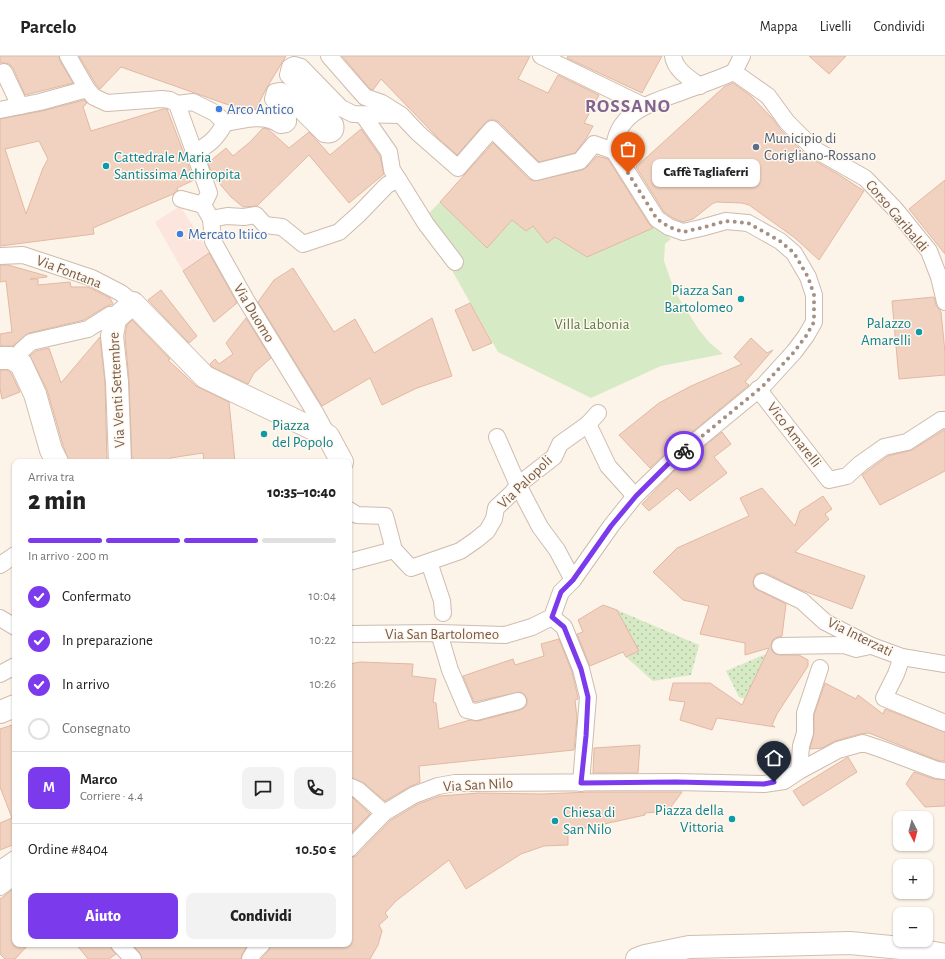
<!DOCTYPE html>
<html lang="it">
<meta charset="utf-8">
<style>
:root{--surface:#fff;--page:#f2f2f2;--text:#222;--muted:#767676;--line:#e0e0e0;--accent:#7c3aed}
body{margin:0;font-family:"Alegreya Sans",sans-serif;background:var(--page);color:var(--text);height:100vh;display:flex;flex-direction:column;font-size:15px;white-space:nowrap}
*{box-sizing:border-box;margin:0}
p{font-size:13px;color:var(--muted)}
.icon{flex:none;width:22px;height:22px;fill:none;stroke:currentColor;stroke-width:2;stroke-linecap:round;stroke-linejoin:round}
.map{position:relative;flex:1;overflow:hidden}
.details{position:absolute;left:12px;top:403px;width:340px;height:488px;display:flex;flex-direction:column;background:var(--surface);border-radius:8px;box-shadow:0 1px 3px #0004}
.details>*{flex:none}
.needle{width:26px;rotate:174deg}
.buttons{position:absolute;left:893px;top:755px;display:grid;gap:8px}
.buttons a{display:grid;place-items:center;width:40px;height:40px;border-radius:8px;background:var(--surface);box-shadow:0 1px 3px #0004;font-size:20px}
.pin{position:absolute;display:grid;place-items:center;width:34px;height:34px;color:#fff;margin:-41px -17px;border-radius:50% 50% 50% 0;rotate:-45deg;box-shadow:0 0 4px #0007}
.pin .icon{rotate:45deg}
.courier{position:absolute;display:grid;place-items:center;width:40px;height:40px;margin:-20px;border:3px solid #7c3aed;border-radius:50%;background:#fff;color:#222;box-shadow:0 1px 5px #0007}
.bubble{position:absolute;height:28px;border-radius:8px;background:var(--surface);box-shadow:0 1px 3px #0004;font-size:13px;font-weight:800;line-height:28px;text-align:center}
.headline em{font-style:normal;font-weight:800}
.headline div{display:flex;flex-direction:column-reverse}
.headline{display:flex;align-items:center;justify-content:space-between;height:68px;padding:0 16px}
h1{font-size:26px;font-weight:800;line-height:30px}
.bar{display:grid;grid-template-columns:repeat(4,1fr);gap:6px 4px;align-content:center;height:48px;padding:0 16px}
.bar i{height:5px;border-radius:3px;background:var(--line)}
.bar .active{background:var(--accent)}
.bar p{grid-column:span 4}
.line{display:flex;align-items:center;gap:10px;padding:0 16px;border-top:1px solid var(--line)}
.line div{flex:1}
.round{display:grid;place-items:center;flex:none;width:42px;height:42px;border-radius:8px;background:var(--page)}
ol{padding:0 16px;list-style:none}
li{display:flex;align-items:center;gap:12px;height:44px}
li p{margin-inline-start:auto}
li .icon{padding:4px;border-radius:50%;background:var(--accent);color:#fff;stroke-width:4}
li:last-child{color:var(--muted)}
li i{width:22px;height:22px;border:2px solid var(--line);border-radius:50%}
.primary-button{display:flex;gap:8px;margin-top:auto;padding:8px 16px}
.primary-button a{flex:1;height:46px;border-radius:8px;background:var(--accent);color:#fff;font-size:16px;font-weight:800;line-height:46px;text-align:center}
.primary-button a+a{background:var(--page);color:var(--text)}
header{display:flex;align-items:center;gap:24px;box-sizing:border-box;height:56px;padding:0 20px;background:var(--surface);border-bottom:1px solid var(--line)}
header strong{font-size:19px}
nav{display:flex;gap:22px;margin-inline-start:auto;font-size:14px}
.map>svg:first-child{display:block}
.commercial{fill:#fce5dc}
.grass{fill:url(#grass-dots)}
.park{fill:#d6eac6}
.building{fill:#f1d2c0;stroke:#e3b8a1;fill-rule:evenodd}
.lines{fill:none;stroke-linecap:round;stroke-linejoin:round}
.street-casing{stroke:#cebbae;stroke-width:18}
.secondary-casing{stroke:#d3bdae;stroke-width:24}
.street{stroke:#fff;stroke-width:16}
.secondary{stroke:#fff;stroke-width:22}
.done{stroke:#a59083;stroke-width:4;stroke-dasharray:0 7.2}
.route{stroke:#7c3aed;stroke-width:5}
.shop-dot{fill:#3f7fe0;stroke:#fff8ee;stroke-width:1.5}
.service-dot{fill:#5c6f8a;stroke:#fff8ee;stroke-width:1.5}
.culture-dot{fill:#0f9aa8;stroke:#fff8ee;stroke-width:1.5}
.labels{text-anchor:middle;dominant-baseline:central;stroke-width:3;stroke-linejoin:round;paint-order:stroke}
.shop-label{font-size:15px;fill:#366cbe;stroke:#fff8ee;text-anchor:start}
.service-label{font-size:15px;fill:#4e5e75;stroke:#fff8ee;text-anchor:start}
.culture-label{font-size:15px;fill:#0d838f;stroke:#fff8ee;text-anchor:start}
.street-label{font-size:15px;fill:#765a4c;stroke:#fff8ee}
.park-label{font-size:15px;fill:#567b44;stroke:#fff8ee}
.district-label{font-size:19px;font-weight:bold;letter-spacing:1px;fill:#816492;stroke:#fff8ee}
</style>
<header>
<strong>Parcelo</strong>
<nav><a>Mappa</a><a>Livelli</a><a>Condividi</a></nav>
</header>
<div class="map">
<svg width="945" height="903" viewBox="0 0 945 903">
<defs>
<pattern id="grass-dots" width="8" height="8" patternUnits="userSpaceOnUse"><rect width="8" height="8" fill="#d6eac6"/><path d="M2 2h.1M6 6h.1" fill="none" stroke="#b2c1a3" stroke-width="1.8" stroke-linecap="round"/></pattern>
</defs>
<rect width="100%" height="100%" fill="#fcf4e8"/>
<polygon class="commercial" points="180,150 210,197 183,215 155,166"/>
<g class="grass">
<polygon points="617,554 699,589 691,619 653,625 626,601 639,595"/>
<polygon points="766,598 745,643 739,641 726,615"/>
</g>
<polygon class="park" points="440,146 487,192 512,164 526,175 533,170 547,187 555,181 587,201 656,170 671,183 665,188 664,205 675,236 699,274 710,287 723,298 661,310 591,342 498,296 423,163"/>
<g class="building">
<polygon points="0,0 59,0 60,5 73,27 25,39 13,12 9,8 4,7 0,7"/>
<polygon points="79,0 286,0 266,33 256,53 243,54 121,11 100,33 95,27"/>
<polygon points="342,0 530,0 518,23 548,37 558,19 599,39 584,67 593,70 587,81 575,97 539,106 499,66 495,64 489,64 485,67 457,99 436,80 381,23 373,34 370,33"/>
<polygon points="568,0 662,0 642,37 567,2"/>
<polygon points="809,0 846,0 829,18"/>
<polygon points="733,27 751,40 772,62 780,73 807,100 841,120 864,135 819,204 795,182 749,149 742,147 716,146 712,148 693,163 686,165 683,166 673,162 664,156 636,111 724,31"/>
<path d="M 84,44 L 87,47 L 83,51 L 91,75 L 163,53 L 167,53 L 194,124 L 177,132 L 178,134 L 173,138 L 93,172 L 94,178 L 0,190 L 0,63 L 42,55 ZM 39,85 L 48,103 L 43,112 L 26,158 L 5,93 Z"/>
<polygon points="263,72 268,73 289,92 309,76 330,99 361,73 380,100 384,118 349,147 309,99 257,150 243,151 231,141 213,120 208,107 226,92 233,100 250,86"/>
<polygon points="493,87 529,123 534,125 582,114 587,111 597,100 608,103 649,168 653,172 587,201 555,181 547,187 533,170 526,175 512,164 487,192 440,146"/>
<polygon points="945,124 945,198 909,153"/>
<polygon points="209,197 237,247 214,266 183,215"/>
<polygon points="0,209 8,209 47,220 47,221 30,223 38,223 38,229 70,226 71,231 88,231 110,242 113,248 105,251 84,264 29,277 13,290 0,290 0,278 12,276 6,225 0,226"/>
<polygon points="293,212 334,276 355,263 374,297 432,262 452,320 417,332 382,349 370,322 322,350 258,246 274,224"/>
<polygon points="161,234 197,280 189,287 148,244"/>
<polygon points="934,241 936,249 941,256 945,296 945,319 899,323 892,245"/>
<polygon points="470,247 492,287 473,295 455,254"/>
<polygon points="246,262 271,302 254,317 248,328 212,311 210,308 215,303 219,308 233,298 226,287"/>
<polygon points="132,264 170,303 168,304 196,330 229,346 235,406 204,406 203,397 170,402 170,406 132,406 129,325 125,280 127,269"/>
<polygon points="100,281 105,327 107,406 69,406 63,389 47,334 30,300 36,295 49,292 61,327"/>
<polygon points="751,282 767,297 773,294 745,326 749,329 662,401 650,412 619,379 659,347 691,330 742,308 734,301"/>
<polygon points="0,314 8,314 11,317 20,336 2,343 0,333"/>
<polygon points="944,374 945,374 945,415 880,449 862,419 888,400 912,394"/>
<polygon points="722,376 731,388 714,401 727,417 690,445 677,432 649,455 642,448 674,415"/>
<polygon points="762,432 795,470 800,455 823,440 832,453 825,458 829,463 795,496 865,520 852,553 796,532 766,517 761,517 756,518 754,522 753,526 754,532 786,548 782,580 775,582 772,585 771,590 772,595 775,598 780,599 799,599 808,604 808,610 777,658 772,669 775,671 717,662 712,674 680,664 685,646 669,644 673,627 710,627 742,649 769,592 745,599 745,587 700,578 709,550 683,544 653,516 677,492 749,460 740,442"/>
<polygon points="603,549 617,554 639,595 626,601 623,596 590,610 577,578 583,576 578,564"/>
<polygon points="559,583 572,616 578,642 578,643 575,644 577,662 574,694 419,710 420,726 409,731 385,745 364,727 349,721 349,608 360,606 413,608 412,620 436,623 433,646 436,647 439,673 470,664 478,665 520,654 524,652 527,648 527,643 524,638 520,636 474,646 463,620 513,603 515,609 544,600 541,588"/>
<polygon points="825,627 856,643 858,639 883,658 885,653 945,676 945,705 939,705 869,677 860,678 835,685 822,692 810,693 814,677 814,659"/>
<polygon points="15,668 15,788 0,794 0,767 12,762 0,731 0,673"/>
<polygon points="640,689 638,717 593,717 594,692"/>
<polygon points="848,701 857,716 803,750 793,735"/>
<polygon points="914,716 934,723 945,724 945,750 925,751 906,728"/>
<polygon points="591,736 682,736 668,755 645,757 645,759 568,776 568,789 544,790 521,798 466,833 449,804 396,845 385,857 388,861 379,869 382,875 378,889 370,903 261,903 269,894 271,888 349,888 349,802 356,800 390,765 418,748 440,740 479,737 542,738"/>
<polygon points="349,740 353,742 370,758 349,779"/>
<polygon points="15,832 15,888 29,888 15,903 5,903 0,898 0,843"/>
<polygon points="76,888 110,888 112,894 116,898 109,903 88,903"/>
<polygon points="132,888 249,888 242,898 241,903 142,903 140,897"/>
</g>
<g class="lines">
<defs>
<g id="street">
<polyline points="68,0 87,33 94,41 107,47 162,43 170,44 177,48 209,137 203,149"/>
<polyline points="329,0 365,41 382,47 401,59 418,77 458,112 492,73 536,116 580,105 594,88 614,95"/>
<polyline points="541,0 644,50"/>
<path d="M 673,0 C 675,14 689,22 700,30"/>
<polyline points="734,16 768,40 787,66 814,93 865,122 895,153 929,195 939,221 945,246"/>
<polyline points="734,16 742,0"/>
<polyline points="0,18 4,16 20,50"/>
<polyline points="177,48 193,46 215,57 225,67"/>
<polyline points="0,54 40,46 87,33"/>
<polyline points="363,59 389,96 392,114 398,123"/>
<path d="M 225,67 C 242,64 265,57 280,69 L 286,68 L 288,66 L 288,62 L 273,43 L 275,36 L 281,35 L 324,78 C 332,80 337,76 335,68 L 288,19 L 290,11 L 294,9 L 301,11 L 341,52 L 353,58 L 401,59"/>
<path d="M 194,97 C 210,88 216,83 225,67"/>
<polyline points="181,143 203,149 211,163 213,185 246,244 316,358 328,380"/>
<polyline points="211,163 227,160 244,161 256,159 265,169 282,171 303,188 339,176 359,158 387,129 398,123 426,168 455,206"/>
<polyline points="0,200 23,199 92,222 121,237 133,247"/>
<polyline points="21,295 31,286 88,273 110,259 115,263"/>
<polyline points="758,333 829,424 847,420 860,408 884,391 907,386 941,364 945,364"/>
<polyline points="588,368 608,410 635,440"/>
<polyline points="497,381 518,429 540,471 557,494 573,524"/>
<polyline points="349,454 357,459 385,460 394,494"/>
<polyline points="349,506 394,494 411,512 460,495 476,484 487,475 494,463 496,452 513,436 518,429 554,401 560,388 588,368 598,357"/>
<polyline points="429,506 442,545 443,557"/>
<polyline points="0,509 15,499"/>
<polyline points="762,526 802,545 825,566 872,590 902,601 945,608"/>
<polyline points="552,561 564,571 581,613 588,641 581,727"/>
<polyline points="0,562 15,571"/>
<polyline points="439,577 450,614 467,654 476,656 518,645"/>
<path d="M 349,578 L 439,577 L 505,579 L 532,571 L 552,561 L 561,536 L 573,524 L 611,470 L 635,440 L 668,408 L 763,330 L 794,296 L 806,280 L 814,266 L 814,239 L 808,221 L 794,197 L 780,185 L 748,167 L 726,165 L 701,172 L 683,176 L 669,171 L 657,163 L 614,95 C 615,55 654,46 684,35 C 701,29 718,23 734,16"/>
<polyline points="780,590 844,589 856,593 870,590"/>
<polyline points="902,601 896,618 884,642 945,667"/>
<polyline points="0,618 15,610"/>
<polyline points="799,715 801,690 805,677 805,657 820,612"/>
<polyline points="349,730 358,734 384,757"/>
<polyline points="349,793 384,757 414,739 438,730 455,727 676,726 764,728 784,725 799,715 838,694 863,687 881,693 937,714 945,715"/>
<polyline points="0,813 15,803"/>
<polyline points="0,831 15,820"/>
<polyline points="119,888 133,903"/>
<polyline points="250,903 254,896 262,888"/>
</g>
<g id="secondary">
<polyline points="0,302 11,302 21,308 35,338 51,394 57,406"/>
<polyline points="120,406 117,326 112,280 115,263 133,247 205,321 328,380 342,406"/>
<polyline points="0,656 15,650"/>
<polyline points="637,903 645,900 689,891 850,887 911,893 945,899"/>
</g>
</defs>
<use href="#street" class="street-casing"/>
<use href="#secondary" class="secondary-casing"/>
<use href="#street" class="street"/>
<use href="#secondary" class="secondary"/>
</g>
<g class="lines">
<polyline class="done" points="628,117 657,163 669,171 683,176 701,172 726,165 748,167 780,185 794,197 808,221 814,239 814,266 806,280 794,296 763,330 684,395"/>
<polyline class="route" points="684,395 668,408 636,440 611,470 573,524 561,536 552,561 564,571 581,613 588,641 586,680 581,727 676,726 764,728 774,726"/>
</g>
<g class="shop-dot">
<circle cx="219" cy="53" r="4"/>
<circle cx="180" cy="178" r="4"/>
</g>
<circle class="service-dot" cx="756" cy="91" r="4"/>
<g class="culture-dot">
<circle cx="106" cy="110" r="4"/>
<circle cx="741" cy="243" r="4"/>
<circle cx="919" cy="276" r="4"/>
<circle cx="264" cy="378" r="4"/>
<circle cx="732" cy="763" r="4"/>
<circle cx="555" cy="765" r="4"/>
</g>
<g class="labels">
<g class="shop-label">
<text x="227" y="53">Arco Antico</text>
<text x="188" y="178">Mercato Itiico</text>
</g>
<g class="service-label">
<text x="764" y="82">Municipio di<tspan x="764" dy="17">Corigliano-Rossano</tspan></text>
</g>
<g class="culture-label">
<text x="114" y="101">Cattedrale Maria<tspan x="114" dy="17">Santissima Achiropita</tspan></text>
<text x="733" y="234" text-anchor="end">Piazza San<tspan x="733" dy="17">Bartolomeo</tspan></text>
<text x="911" y="267" text-anchor="end">Palazzo<tspan x="911" dy="17">Amarelli</tspan></text>
<text x="272" y="369">Piazza<tspan x="272" dy="17">del Popolo</tspan></text>
<text x="724" y="754" text-anchor="end">Piazza della<tspan x="724" dy="17">Vittoria</tspan></text>
<text x="563" y="756">Chiesa di<tspan x="563" dy="17">San Nilo</tspan></text>
</g>
<g class="street-label">
<text transform="translate(897 160) rotate(50)">Corso Garibaldi</text>
<text transform="translate(69 216) rotate(21)">Via Fontana</text>
<text transform="translate(254 257) rotate(59)">Via Duomo</text>
<text transform="translate(117 334) rotate(-93)">Via Venti Settembre</text>
<text transform="translate(794 379) rotate(52)">Vico Amarelli</text>
<text transform="translate(525 426) rotate(-44)">Via Palopoli</text>
<text x="442" y="578">Via San Bartolomeo</text>
<text transform="translate(860 581) rotate(26)">Via Interzati</text>
<text transform="translate(478 729) rotate(-3)">Via San Nilo</text>
</g>
<g class="park-label">
<text x="592" y="268">Villa Labonia</text>
</g>
<g class="district-label">
<text x="628" y="50">ROSSANO</text>
</g>
</g>
</svg>
<div class="buttons">
<a><svg class="needle" viewBox="-14 -14 28 28"><path d="M0-13l5 13h-10z" fill="#e53935"/><path d="M0 13l5-13h-10z" fill="#767676"/></svg></a>
<a>+</a>
<a>−</a>
</div>
<div class="pin" style="left:628px;top:117px;background:#ea580c"><svg class="icon" aria-label="bag" viewBox="0 0 24 24"><path d="M5 8h14l-1 12H6zM9 8a3 3 0 0 1 6 0"/></svg></div>
<div class="pin" style="left:774px;top:726px;background:#1f2937"><svg class="icon" aria-label="home" viewBox="0 0 24 24"><path d="M3 11l9-7 9 7M6 9v11h12V9"/></svg></div>
<div class="courier" style="left:684px;top:395px"><svg class="icon" aria-label="bike" viewBox="0 0 24 24"><circle cx="6" cy="16" r="4"/><circle cx="18" cy="16" r="4"/><path d="M6 16l4-8h5l3 8M10 8l3 8H6M13 5h3"/></svg></div>
<div class="bubble" style="left:652px;top:103px;width:108px">Caffè Tagliaferri</div>
<section class="details">
<div class="headline"><div><h1>2 min</h1><p>Arriva tra</p></div><em>10:35–10:40</em></div>
<div class="bar"><i class="active"></i><i class="active"></i><i class="active"></i><i></i><p>In arrivo · 200 m</p></div>
<ol>
<li><svg class="icon" aria-label="check" viewBox="0 0 24 24"><path d="M5 12l5 5 9-10"/></svg>Confermato<p>10:04</p></li>
<li><svg class="icon" aria-label="check" viewBox="0 0 24 24"><path d="M5 12l5 5 9-10"/></svg>In preparazione<p>10:22</p></li>
<li><svg class="icon" aria-label="check" viewBox="0 0 24 24"><path d="M5 12l5 5 9-10"/></svg>In arrivo<p>10:26</p></li>
<li><i></i>Consegnato</li>
</ol>
<div class="line" style="height:72px"><b class="round" style="background:var(--accent);color:#fff">M</b><div><b>Marco</b><p>Corriere · 4.4</p></div><a class="round"><svg class="icon" aria-label="chat" viewBox="0 0 24 24"><path d="M4 5h16v11H9l-5 4z"/></svg></a><a class="round"><svg class="icon" aria-label="phone" viewBox="0 0 24 24"><path d="M5 4h4l2 5-3 2q2 4 5 5l2-3 5 2v4C11 20 4 13 5 4z"/></svg></a></div>
<div class="line" style="height:52px"><div>Ordine #8404</div><b>10.50 €</b></div>
<div class="primary-button"><a>Aiuto</a><a>Condividi</a></div>
</section>
</div>
